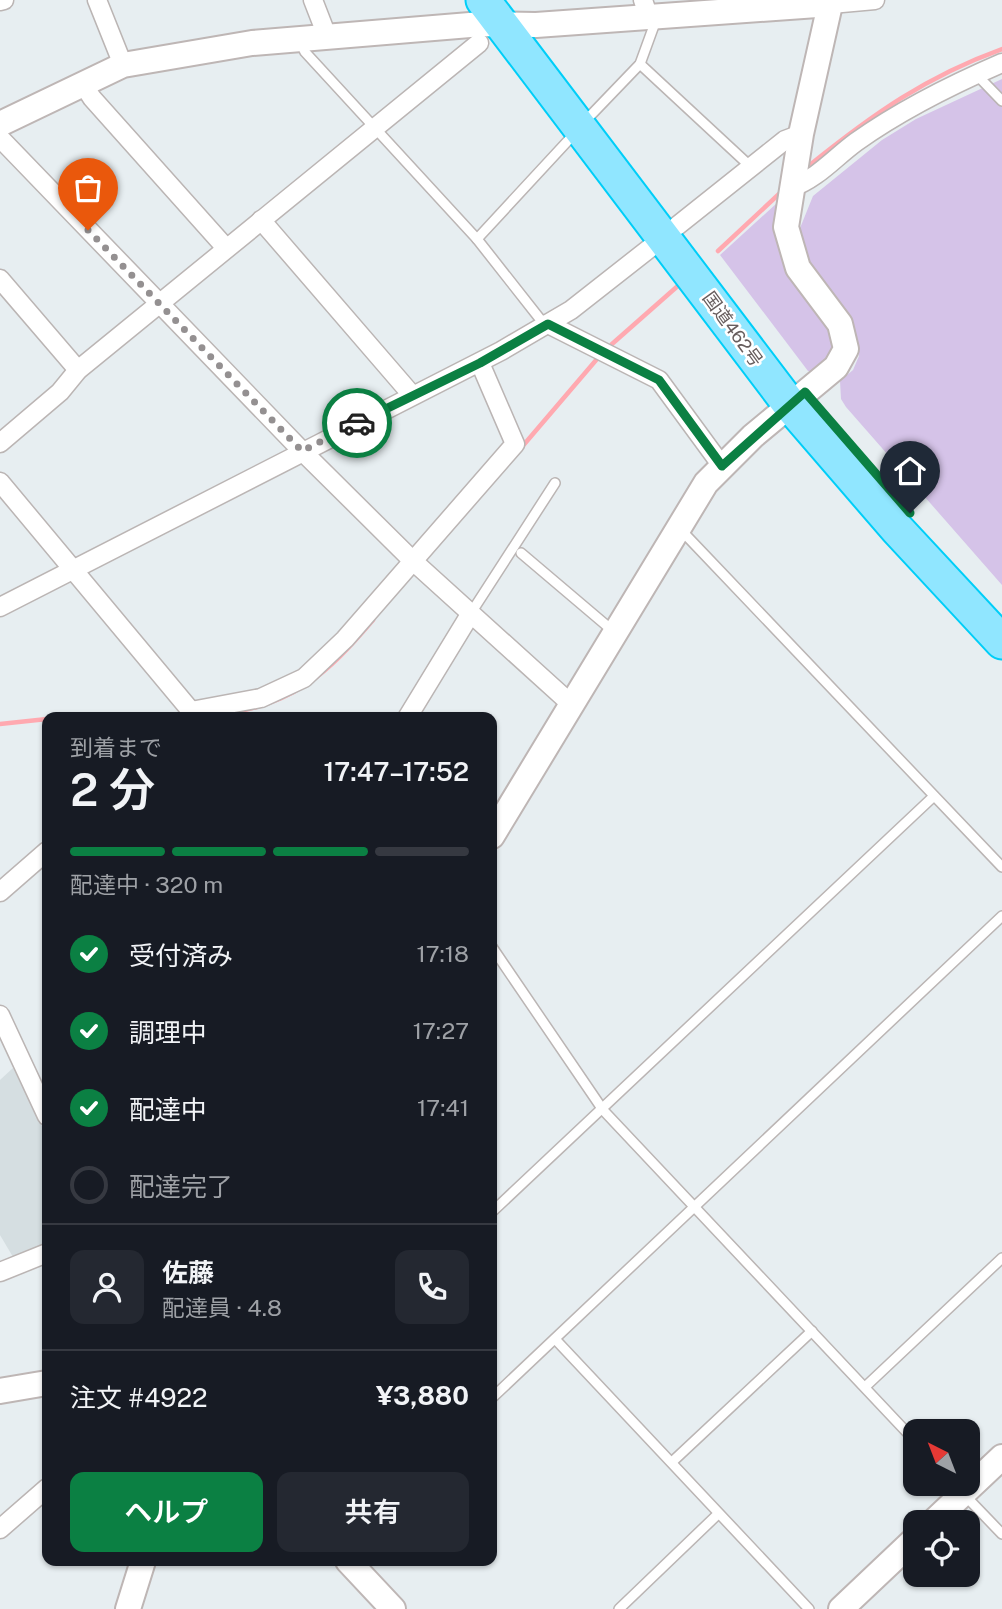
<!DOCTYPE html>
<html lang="ja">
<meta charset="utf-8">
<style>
:root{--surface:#171b24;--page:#242831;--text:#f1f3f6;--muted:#9ea1a6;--line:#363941;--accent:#0b8043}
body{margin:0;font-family:"Public Sans","Noto Sans JP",sans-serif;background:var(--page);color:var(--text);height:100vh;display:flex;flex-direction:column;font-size:26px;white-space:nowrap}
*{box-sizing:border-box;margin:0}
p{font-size:23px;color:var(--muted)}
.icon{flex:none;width:38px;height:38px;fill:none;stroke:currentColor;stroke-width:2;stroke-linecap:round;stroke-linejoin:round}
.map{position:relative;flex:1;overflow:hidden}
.details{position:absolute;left:42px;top:712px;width:455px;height:854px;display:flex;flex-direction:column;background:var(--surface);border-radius:14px;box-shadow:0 2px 5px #0004}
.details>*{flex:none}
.needle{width:46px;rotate:318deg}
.controls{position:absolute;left:903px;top:1419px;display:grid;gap:14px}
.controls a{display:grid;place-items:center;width:77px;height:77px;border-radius:14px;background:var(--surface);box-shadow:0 2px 5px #0004;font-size:35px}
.pin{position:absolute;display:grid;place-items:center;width:60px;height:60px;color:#fff;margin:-72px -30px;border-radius:50% 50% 50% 0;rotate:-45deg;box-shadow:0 0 7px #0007}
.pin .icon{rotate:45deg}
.courier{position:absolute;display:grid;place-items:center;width:70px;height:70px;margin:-35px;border:5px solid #0b8043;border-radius:50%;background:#fff;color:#222;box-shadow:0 2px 9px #0007}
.summary em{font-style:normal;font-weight:600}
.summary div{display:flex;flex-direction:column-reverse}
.summary{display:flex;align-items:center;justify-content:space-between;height:119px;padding:0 28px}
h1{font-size:46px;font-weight:600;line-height:52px}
.bar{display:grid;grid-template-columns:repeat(4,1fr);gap:10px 7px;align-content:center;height:84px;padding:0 28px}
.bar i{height:9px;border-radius:5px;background:var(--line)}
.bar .active{background:var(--accent)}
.bar p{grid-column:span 4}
.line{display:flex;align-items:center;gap:18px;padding:0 28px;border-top:2px solid var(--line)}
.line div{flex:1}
.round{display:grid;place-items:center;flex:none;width:74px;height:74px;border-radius:14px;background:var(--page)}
ol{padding:0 28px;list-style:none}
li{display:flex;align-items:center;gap:21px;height:77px}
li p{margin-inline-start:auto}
li .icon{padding:7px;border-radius:50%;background:var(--accent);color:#fff;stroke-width:4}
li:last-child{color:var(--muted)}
li i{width:38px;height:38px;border:4px solid var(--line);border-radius:50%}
.action{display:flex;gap:14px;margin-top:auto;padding:14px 28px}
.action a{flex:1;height:80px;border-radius:14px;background:var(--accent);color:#fff;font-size:28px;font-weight:600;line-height:80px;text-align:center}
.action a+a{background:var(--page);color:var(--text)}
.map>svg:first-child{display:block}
.education{fill:#d5dee1}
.green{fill:#d5c3e8}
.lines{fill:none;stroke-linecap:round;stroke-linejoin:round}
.stream{stroke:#ffa9b0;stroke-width:4.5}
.lane-casing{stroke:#bbb5b4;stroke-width:12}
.street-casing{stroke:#bbb5b4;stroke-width:21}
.secondary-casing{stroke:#beb6b5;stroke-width:28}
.highway-casing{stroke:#00cef8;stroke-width:37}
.lane{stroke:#fff;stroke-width:9}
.street{stroke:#fff;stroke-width:18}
.secondary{stroke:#fff;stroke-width:24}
.highway{stroke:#90e6ff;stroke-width:33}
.done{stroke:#949091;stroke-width:7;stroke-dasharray:0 12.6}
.route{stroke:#0b8043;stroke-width:9}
.labels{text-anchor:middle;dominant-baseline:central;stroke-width:5;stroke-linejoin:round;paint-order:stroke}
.street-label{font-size:18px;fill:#675e5e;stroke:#fff}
</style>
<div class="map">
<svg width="1002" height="1609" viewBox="0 0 1002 1609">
<rect width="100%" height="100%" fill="#e7eef1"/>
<polygon class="education" points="13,1068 47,1136 47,1248 16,1262 0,1235 0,1080"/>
<g class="green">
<polygon points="1002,79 1002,585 846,407 841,399 840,381 853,370 859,356 853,333 809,270 796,238 813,196 882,140 916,119"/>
<polygon points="777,203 777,236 834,333 837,350 818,372 808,371 720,255"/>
</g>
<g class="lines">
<g class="stream">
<path d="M 811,164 C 873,114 927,76 1002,49"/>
<polyline points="718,251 779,194"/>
<polyline points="612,344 680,284"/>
<polyline points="521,448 597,359"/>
<path d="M 219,714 C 292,707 328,673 373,620"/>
<polyline points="59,718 182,717"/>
<polyline points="0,724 47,719"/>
</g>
<defs>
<g id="lane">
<polyline points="300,42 305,52 477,239 540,319 547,323"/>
<polyline points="640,64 751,167"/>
<polyline points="976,74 1002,101"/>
<polyline points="591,115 640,64 656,20"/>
<polyline points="477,239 576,132"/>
<polyline points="681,530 1002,867"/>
<polyline points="521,553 613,631"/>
<polyline points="471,613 555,483"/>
<polyline points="492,947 603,1110 915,1441"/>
<polyline points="492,1212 934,796"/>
<polyline points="555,1339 809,1609"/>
<polyline points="865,1387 1002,1258"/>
<polyline points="492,1398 1002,916"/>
<polyline points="672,1462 812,1331"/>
<polyline points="954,1484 1002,1534"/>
<polyline points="619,1609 718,1514"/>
</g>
<g id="street">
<polyline points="97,0 123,65"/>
<polyline points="313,0 327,36"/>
<polyline points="643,0 648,15"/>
<polyline points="0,1 4,0"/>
<polyline points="831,4 875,0"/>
<polyline points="83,84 92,98 226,248"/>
<polyline points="0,138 302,451 413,561 571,704"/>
<path d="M 791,188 C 818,178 833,159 856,142 C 901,110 951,85 1002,63"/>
<polyline points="261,220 412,395"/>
<polyline points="677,226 785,140 801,134"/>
<polyline points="0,279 78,370"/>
<polyline points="548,324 659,380 722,466"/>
<polyline points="0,443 60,392 78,370 479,43"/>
<polyline points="0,482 191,711 193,718"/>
<polyline points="0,607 501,351 571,310 664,237"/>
<polyline points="191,711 261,698 304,678 345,639 515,444 480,363"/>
<polyline points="407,718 471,613"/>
<polyline points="0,892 47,851"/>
<polyline points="0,1015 47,1116"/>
<polyline points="0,1272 47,1253"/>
<polyline points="0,1529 47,1488"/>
</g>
<g id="secondary">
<polyline points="0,124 123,65 252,43 482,24 536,25 831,4"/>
<polyline points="492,836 706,483 753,436 836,367 846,349 840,324 798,268 786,227 801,134 831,0"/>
<polyline points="0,1391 47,1383"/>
<polyline points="933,1522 1002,1457"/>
<polyline points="348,1561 393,1609"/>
<polyline points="128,1609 143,1561"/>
<polyline points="841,1609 915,1539"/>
</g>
<polyline id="highway" points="483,0 790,405 897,529 1002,642"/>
</defs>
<use href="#lane" class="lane-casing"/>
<use href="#street" class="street-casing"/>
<use href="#secondary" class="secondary-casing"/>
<use href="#highway" class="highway-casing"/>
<use href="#lane" class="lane"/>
<use href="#street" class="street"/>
<use href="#secondary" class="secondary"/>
<use href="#highway" class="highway"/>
</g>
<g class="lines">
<polyline class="done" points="88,230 302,451 357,423"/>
<polyline class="route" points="357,423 480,363 548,324 659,380 722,466 805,392 910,513"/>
</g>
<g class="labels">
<g class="street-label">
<text transform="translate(733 329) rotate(54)">国道462号</text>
</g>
</g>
</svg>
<div class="controls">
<a><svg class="needle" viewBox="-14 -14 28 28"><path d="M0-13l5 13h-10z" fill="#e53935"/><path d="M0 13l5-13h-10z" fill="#9ea1a6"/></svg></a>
<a><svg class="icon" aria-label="locate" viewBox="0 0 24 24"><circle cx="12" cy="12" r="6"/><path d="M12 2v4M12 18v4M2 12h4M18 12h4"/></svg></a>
</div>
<div class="pin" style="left:88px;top:230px;background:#ea580c"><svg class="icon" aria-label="bag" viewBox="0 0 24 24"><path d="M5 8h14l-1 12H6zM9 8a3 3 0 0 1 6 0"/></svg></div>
<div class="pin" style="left:910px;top:513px;background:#1f2937"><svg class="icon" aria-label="home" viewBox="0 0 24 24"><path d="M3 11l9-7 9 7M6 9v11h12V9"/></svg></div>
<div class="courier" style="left:357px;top:423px"><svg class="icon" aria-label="car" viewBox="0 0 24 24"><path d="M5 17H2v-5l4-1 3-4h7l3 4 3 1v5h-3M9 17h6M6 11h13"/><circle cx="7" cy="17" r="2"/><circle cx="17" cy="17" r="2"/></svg></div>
<section class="details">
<div class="summary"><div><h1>2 分</h1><p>到着まで</p></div><em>17:47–17:52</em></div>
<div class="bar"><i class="active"></i><i class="active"></i><i class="active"></i><i></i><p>配達中 · 320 m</p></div>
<ol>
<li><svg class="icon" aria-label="check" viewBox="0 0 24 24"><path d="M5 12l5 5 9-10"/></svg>受付済み<p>17:18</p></li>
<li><svg class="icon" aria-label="check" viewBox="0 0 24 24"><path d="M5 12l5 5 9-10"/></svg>調理中<p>17:27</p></li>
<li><svg class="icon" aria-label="check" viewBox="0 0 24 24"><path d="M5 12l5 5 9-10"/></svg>配達中<p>17:41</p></li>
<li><i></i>配達完了</li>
</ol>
<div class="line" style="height:126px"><a class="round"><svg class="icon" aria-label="person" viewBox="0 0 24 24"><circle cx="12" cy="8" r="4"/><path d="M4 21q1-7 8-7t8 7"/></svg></a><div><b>佐藤</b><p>配達員 · 4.8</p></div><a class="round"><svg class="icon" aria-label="phone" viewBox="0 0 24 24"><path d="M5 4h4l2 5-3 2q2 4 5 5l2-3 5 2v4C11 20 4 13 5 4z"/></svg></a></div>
<div class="line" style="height:91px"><div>注文 #4922</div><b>¥3,880</b></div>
<div class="action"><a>ヘルプ</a><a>共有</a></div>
</section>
</div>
